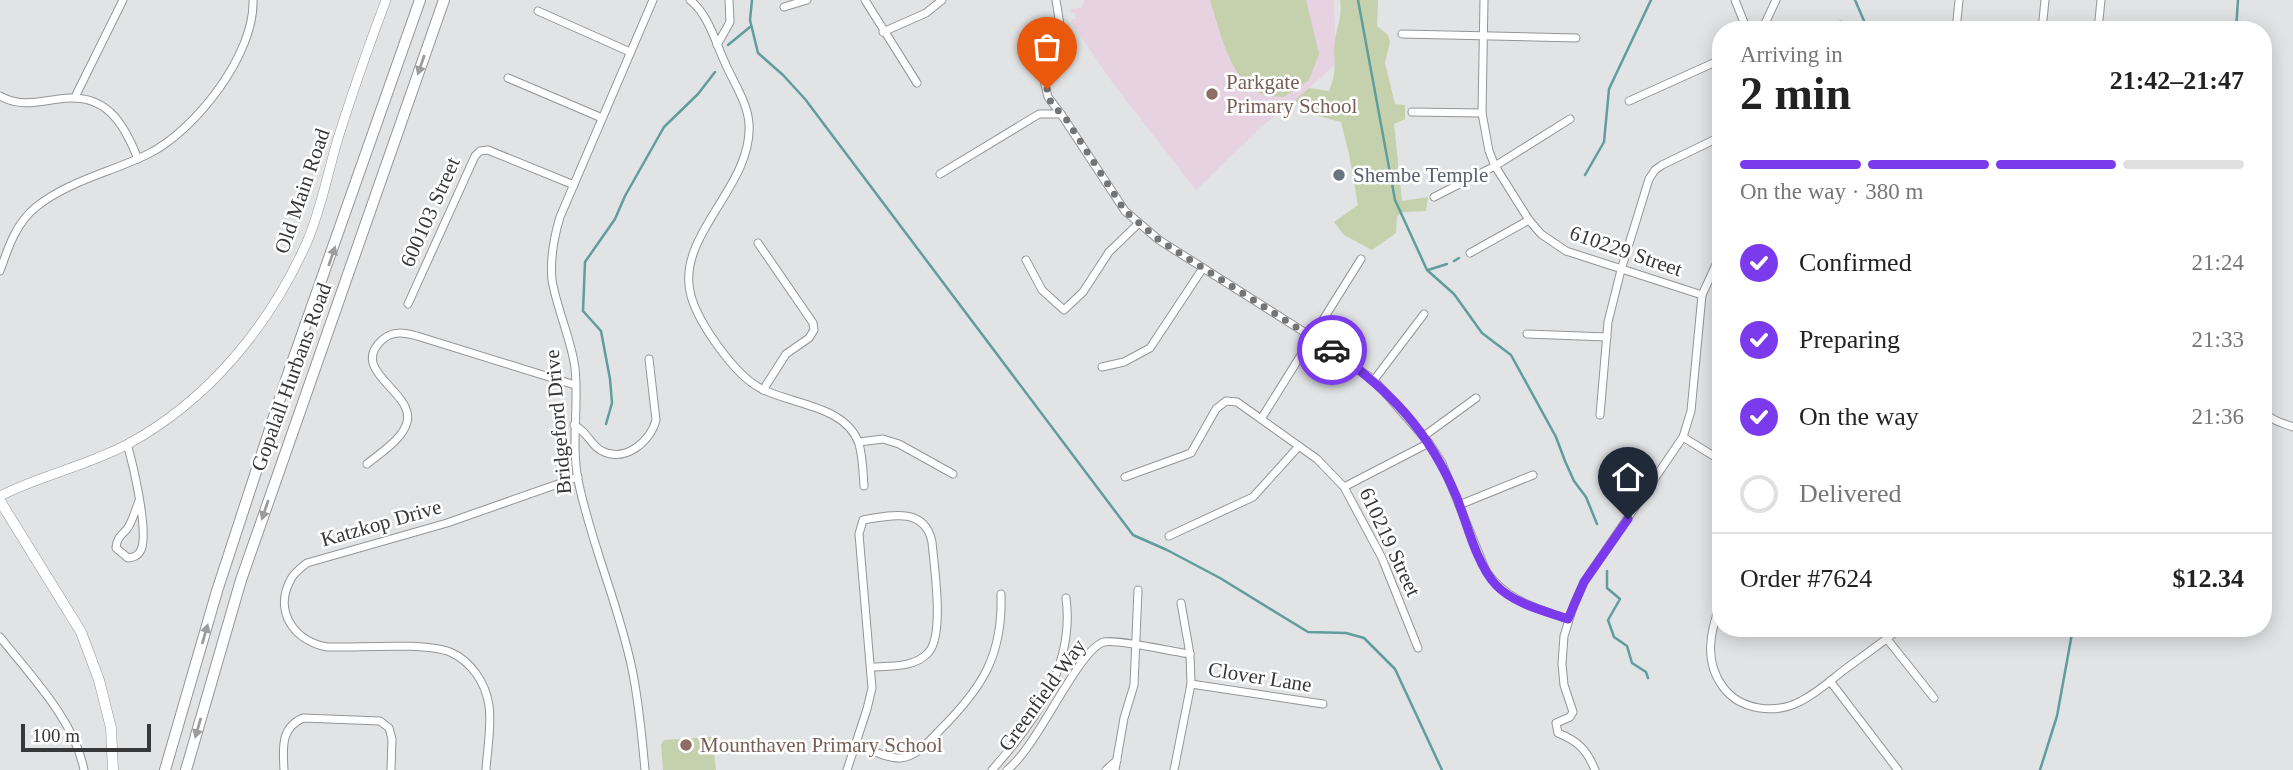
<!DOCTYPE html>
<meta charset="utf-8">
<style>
:root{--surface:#fff;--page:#f6f6f6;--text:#222;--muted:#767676;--line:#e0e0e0;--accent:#7c3aed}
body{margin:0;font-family:"Times New Roman",serif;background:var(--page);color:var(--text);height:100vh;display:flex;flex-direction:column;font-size:26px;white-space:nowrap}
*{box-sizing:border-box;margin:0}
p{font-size:23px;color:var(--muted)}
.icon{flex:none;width:38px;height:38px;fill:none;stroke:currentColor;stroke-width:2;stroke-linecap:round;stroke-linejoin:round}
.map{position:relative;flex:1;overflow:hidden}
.sheet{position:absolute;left:1712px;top:21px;width:560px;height:616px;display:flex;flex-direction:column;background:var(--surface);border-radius:28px;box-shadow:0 4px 18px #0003}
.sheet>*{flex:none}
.scale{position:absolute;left:21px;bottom:18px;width:130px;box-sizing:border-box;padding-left:7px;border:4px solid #383838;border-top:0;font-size:19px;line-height:24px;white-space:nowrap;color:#383838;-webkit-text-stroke:5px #fff;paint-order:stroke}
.pin{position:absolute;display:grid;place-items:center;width:60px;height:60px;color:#fff;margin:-72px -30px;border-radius:50% 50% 50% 0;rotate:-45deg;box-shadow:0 0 7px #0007}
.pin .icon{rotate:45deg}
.courier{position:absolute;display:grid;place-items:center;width:70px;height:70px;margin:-35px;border:5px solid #7c3aed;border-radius:50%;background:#fff;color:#222;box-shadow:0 2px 9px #0007}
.overview em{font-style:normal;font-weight:800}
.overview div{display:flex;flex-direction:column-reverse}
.overview{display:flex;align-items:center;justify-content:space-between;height:119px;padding:0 28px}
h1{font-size:46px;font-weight:800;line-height:52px}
.bar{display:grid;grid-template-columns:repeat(4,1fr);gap:10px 7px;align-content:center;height:84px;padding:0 28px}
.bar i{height:9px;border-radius:5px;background:var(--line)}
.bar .on{background:var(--accent)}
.bar p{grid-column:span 4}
.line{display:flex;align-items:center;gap:18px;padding:0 28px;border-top:2px solid var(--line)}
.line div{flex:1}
ol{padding:0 28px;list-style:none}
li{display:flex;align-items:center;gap:21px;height:77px}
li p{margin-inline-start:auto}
li .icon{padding:7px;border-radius:50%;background:var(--accent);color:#fff;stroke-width:4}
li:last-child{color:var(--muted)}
li i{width:38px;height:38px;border:4px solid var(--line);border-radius:50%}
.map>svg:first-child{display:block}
.education{fill:#e6d2e1}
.green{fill:#c5d1ad}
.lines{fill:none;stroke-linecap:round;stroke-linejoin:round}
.stream{stroke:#609d9d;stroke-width:2.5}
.minor-casing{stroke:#949596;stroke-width:9}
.tertiary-casing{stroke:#949596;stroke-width:10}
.secondary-casing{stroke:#949596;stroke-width:11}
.primary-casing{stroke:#949596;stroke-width:12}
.minor{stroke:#fff;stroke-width:7}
.tertiary{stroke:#fff;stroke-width:9}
.secondary{stroke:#fff;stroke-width:10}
.primary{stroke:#fff;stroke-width:10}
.oneway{fill:#9c9c9c}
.done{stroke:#747474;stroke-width:7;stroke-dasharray:0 12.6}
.route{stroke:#7c3aed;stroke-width:9}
.education-dot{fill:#8d6e63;stroke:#fff;stroke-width:2.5}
.worship-dot{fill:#6b7280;stroke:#fff;stroke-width:2.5}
.labels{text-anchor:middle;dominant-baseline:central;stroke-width:5;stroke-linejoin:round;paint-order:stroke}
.education-label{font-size:21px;fill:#785e54;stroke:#fff;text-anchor:start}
.worship-label{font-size:21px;fill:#5b616d;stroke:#fff;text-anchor:start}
.street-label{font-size:21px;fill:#383838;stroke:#fff}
</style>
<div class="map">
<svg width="2293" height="770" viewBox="0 0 2293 770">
<rect width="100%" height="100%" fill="#e2e3e4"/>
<polygon class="education" points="1084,0 1334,0 1336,64 1285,109 1263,125 1196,190 1112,82 1072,23 1072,19 1076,19 1075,13 1071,13 1071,9 1082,8"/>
<g class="green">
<path d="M 1210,0 L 1306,0 L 1319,54 L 1309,80 L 1284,97 C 1277,96 1268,97 1262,94 C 1231,84 1219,28 1210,0 Z"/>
<path d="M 1340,0 L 1378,0 L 1377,26 L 1388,35 L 1390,42 L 1385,63 L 1395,104 L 1405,105 L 1405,119 L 1394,124 L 1402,201 L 1428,197 L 1426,211 L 1403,212 L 1397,216 L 1396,233 L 1372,250 L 1344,235 L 1334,222 L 1358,205 L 1349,154 L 1341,122 C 1323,117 1307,115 1295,100 L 1309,88 L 1329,91 C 1339,67 1332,62 1335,40 C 1338,23 1342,18 1340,0 Z"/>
<polygon points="712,737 716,770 663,770 661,745 664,740"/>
</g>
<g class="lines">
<g class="stream">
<polyline points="752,0 750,20 758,53 783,75 805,99 1133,535 1167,550 1220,578 1308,632 1346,633 1364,638 1395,669 1442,770"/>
<polyline points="1358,0 1395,200 1427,270 1454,294 1482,333 1511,355 1556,437 1565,461 1574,481 1586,497 1597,524"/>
<polyline points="1855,0 1868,30"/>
<polyline points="2236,30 2238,0"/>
<polyline points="728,45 750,27"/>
<polyline points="1585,175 1604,142 1609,89 1651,0"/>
<polyline points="1454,261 1459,258"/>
<polyline points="1428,270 1447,264"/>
<polyline points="606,424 612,403 610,379 601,331 583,311 585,262 615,219 625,196 664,127 698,94 715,72"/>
<polyline points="1607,571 1607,588 1620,599 1608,620 1614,637 1627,646 1632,663 1646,672 1648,678"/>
<polyline points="2040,770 2057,716 2073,628"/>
</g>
<defs>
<g id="minor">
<path d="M 690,0 C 709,15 716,44 726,65 C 734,83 748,104 749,124 C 753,187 674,236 691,296 C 699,324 735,375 760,388 C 791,405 846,405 859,444 C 863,458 863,473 864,486"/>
<polyline points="865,0 917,83"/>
<polyline points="1056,0 1060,25 1066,36 1062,42 1041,48 1038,55 1048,97 1061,114"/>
<polyline points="1484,0 1482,113 1489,151 1495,166 1529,220 1541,234 1566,251 1702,295"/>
<polyline points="1735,0 1747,30"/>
<polyline points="784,7 807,0"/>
<polyline points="538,11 630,52"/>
<polyline points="1762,30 1776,0"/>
<polyline points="1839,30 1841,25"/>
<polyline points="1956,30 1959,0"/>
<polyline points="2042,30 2045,0"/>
<polyline points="2098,30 2101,0"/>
<polyline points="883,32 926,13 942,0"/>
<polyline points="1402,34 1576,38"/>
<polyline points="717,45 730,22 729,0"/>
<polyline points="508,78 602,118"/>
<path d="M 0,96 C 21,107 36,102 59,99 C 105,92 123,121 138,159"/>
<polyline points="75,97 123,0"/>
<polyline points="1629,101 1720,60"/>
<polyline points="1412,112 1482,113"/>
<path d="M 940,174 L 1039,114 L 1061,114 L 1125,211 L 1159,240 L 1312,337 L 1374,380 L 1429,443 L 1442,463 L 1486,571 C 1507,601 1536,608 1568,619"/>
<polyline points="1434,197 1495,166 1570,119"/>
<polyline points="758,243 813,323 814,330 809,338 786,354 763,390"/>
<polyline points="1470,253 1529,220"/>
<polyline points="1361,259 1261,419 1317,459 1344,487 1382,558 1418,648"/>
<polyline points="1026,260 1042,290 1064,310 1083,292 1109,252 1138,224"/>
<path d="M 0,271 C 8,248 16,223 36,207 C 68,181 112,172 148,154 C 195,131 255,54 253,0"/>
<polyline points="408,304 475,156 480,151 488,150 574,185"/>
<polyline points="1527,334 1607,337"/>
<polyline points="1102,367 1124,362 1150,348 1203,268"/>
<polyline points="1374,380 1424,314"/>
<path d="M 2263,398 C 2263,420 2275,420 2293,427"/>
<polyline points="1600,415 1608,322 1621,270 1649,179 1655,170 1662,165 1720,137"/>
<path d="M 574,425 C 588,432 591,446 602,451 C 625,463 651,441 656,420 L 649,359"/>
<polyline points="1424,436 1476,398"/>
<polyline points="1683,437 1720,460"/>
<polyline points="859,442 883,439 899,444 953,474"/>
<path d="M 127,444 C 133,464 149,532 141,550 C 138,556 134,557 128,558 L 116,548 C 117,537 121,536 127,529 C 133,521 135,510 139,501"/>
<path d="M 367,464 C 380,453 403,439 407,422 C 415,392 348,371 382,340 C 393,330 405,333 417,336 L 575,385"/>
<polyline points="1125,477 1191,453 1216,409 1226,401 1237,402 1261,419"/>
<polyline points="1344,487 1429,443"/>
<polyline points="1459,505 1533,475"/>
<polyline points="1169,536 1253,497 1299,446"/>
<path d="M 1720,605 C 1710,632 1704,662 1723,687 C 1740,710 1775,715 1801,701 C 1817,693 1830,681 1844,670 C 1863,656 1882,643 1900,628"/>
<path d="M 0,637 C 30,675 75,721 84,770"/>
<polyline points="1887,639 1934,698"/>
<polyline points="1830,681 1898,770"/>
<polyline points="1191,684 1323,704"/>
<path d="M 856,744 C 869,749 887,759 901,758 C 918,756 929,741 940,730 C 982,688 1003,656 1001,594"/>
<path d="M 284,770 C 283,749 280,728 303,718 L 380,721 L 389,728 L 392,739 L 391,770"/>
<path d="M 486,770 C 487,750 492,726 489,706 C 486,683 471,661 450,652 C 423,642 357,648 327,647 C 294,641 273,611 291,579 C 294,573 302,567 307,563 L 447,523 L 578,477"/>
<path d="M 645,770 C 642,737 639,702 632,669 C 619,605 591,544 578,480 C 571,442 579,405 575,368 C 571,338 557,310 552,280 C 550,259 554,237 560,217 L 653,0"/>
<path d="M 847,770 L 867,709 L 872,688 L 859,534 L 863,520 C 891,515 925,507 932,542 C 934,566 945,636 928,653 C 914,668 890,666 871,667"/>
<path d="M 992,770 C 1035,722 1075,666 1066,598"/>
<path d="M 1007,770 C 1038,747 1078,649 1104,642 C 1118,639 1173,652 1190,654"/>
<polyline points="1106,770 1117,760"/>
<polyline points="1115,770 1124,718 1134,685 1138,590"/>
<polyline points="1174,770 1191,684 1190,654 1181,603"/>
<path d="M 1595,770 C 1587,750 1578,741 1558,733 L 1556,723 L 1570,717 L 1573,712 L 1564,685 L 1562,664 L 1564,636 L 1574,604 L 1584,582 L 1683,437 L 1691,411 L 1702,295 L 1720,256"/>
</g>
<path id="tertiary" d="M 0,496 C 41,475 87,466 128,444 C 209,400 270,325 307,242 C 320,212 327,177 336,145 C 351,96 368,48 386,0"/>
<polyline id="secondary" points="0,501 81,632 99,680 111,728 113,770"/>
<g id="primary">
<polyline points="165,770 217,591 286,380 420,0"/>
<polyline points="186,770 241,580 444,0"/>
</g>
</defs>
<use href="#minor" class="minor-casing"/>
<use href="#tertiary" class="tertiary-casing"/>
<use href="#secondary" class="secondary-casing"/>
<use href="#primary" class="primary-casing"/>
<use href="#minor" class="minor"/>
<use href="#tertiary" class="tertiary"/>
<use href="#secondary" class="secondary"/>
<use href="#primary" class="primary"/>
</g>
<defs><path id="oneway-solid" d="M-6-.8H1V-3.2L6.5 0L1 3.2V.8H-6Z" transform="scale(1.75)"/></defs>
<g class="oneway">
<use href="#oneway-solid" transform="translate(421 65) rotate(109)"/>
<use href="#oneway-solid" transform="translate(332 256) rotate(-71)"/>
<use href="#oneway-solid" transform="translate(265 510) rotate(109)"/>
<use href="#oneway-solid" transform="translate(205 634) rotate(-74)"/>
<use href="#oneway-solid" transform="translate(198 728) rotate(106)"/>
</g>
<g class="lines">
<polyline class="done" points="1047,89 1051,103 1066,119 1125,211 1159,240 1332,350"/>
<path class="route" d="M 1332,350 C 1391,391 1429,431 1457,498 C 1467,524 1477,565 1496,585 C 1514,604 1545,611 1568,619 L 1584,582 L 1628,519"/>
</g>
<g class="education-dot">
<circle cx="1212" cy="94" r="7"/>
<circle cx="686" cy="745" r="7"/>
</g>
<circle class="worship-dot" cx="1339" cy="175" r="7"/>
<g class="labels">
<g class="education-label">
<text x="1226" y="82">Parkgate<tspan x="1226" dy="24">Primary School</tspan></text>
<text x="700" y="745">Mounthaven Primary School</text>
</g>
<g class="worship-label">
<text x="1353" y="175">Shembe Temple</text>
</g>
<g class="street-label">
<text transform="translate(302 191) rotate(-71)">Old Main Road</text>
<text transform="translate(430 212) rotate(-66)">600103 Street</text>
<text transform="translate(1626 251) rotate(19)">610229 Street</text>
<text transform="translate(291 377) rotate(-70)">Gopalall Hurbans Road</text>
<text transform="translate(558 422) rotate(-95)">Bridgeford Drive</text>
<text transform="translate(381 523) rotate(-16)">Katzkop Drive</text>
<text transform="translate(1390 542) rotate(65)">610219 Street</text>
<text transform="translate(1260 677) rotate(9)">Clover Lane</text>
<text transform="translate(1042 695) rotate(-54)">Greenfield Way</text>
</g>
</g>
</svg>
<div class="scale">100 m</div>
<div class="pin" style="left:1047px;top:89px;background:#ea580c"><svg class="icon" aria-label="bag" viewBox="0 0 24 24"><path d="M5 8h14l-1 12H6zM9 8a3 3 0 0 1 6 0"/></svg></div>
<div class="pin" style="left:1628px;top:519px;background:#1f2937"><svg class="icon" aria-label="home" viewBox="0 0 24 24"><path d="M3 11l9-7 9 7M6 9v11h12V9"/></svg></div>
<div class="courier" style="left:1332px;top:350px"><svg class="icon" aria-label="car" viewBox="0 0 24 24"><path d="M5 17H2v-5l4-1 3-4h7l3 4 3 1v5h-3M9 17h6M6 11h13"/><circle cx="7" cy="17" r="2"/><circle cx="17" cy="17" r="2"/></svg></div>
<section class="sheet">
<div class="overview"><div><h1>2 min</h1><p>Arriving in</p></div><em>21:42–21:47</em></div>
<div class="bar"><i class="on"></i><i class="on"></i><i class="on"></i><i></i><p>On the way · 380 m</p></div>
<ol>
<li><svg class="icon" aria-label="check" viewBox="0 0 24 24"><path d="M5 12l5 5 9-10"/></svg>Confirmed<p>21:24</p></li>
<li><svg class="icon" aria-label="check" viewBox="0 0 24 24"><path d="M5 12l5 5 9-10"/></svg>Preparing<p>21:33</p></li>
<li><svg class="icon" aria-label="check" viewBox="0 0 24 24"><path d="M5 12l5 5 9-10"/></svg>On the way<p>21:36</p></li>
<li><i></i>Delivered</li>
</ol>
<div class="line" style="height:91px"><div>Order #7624</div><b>$12.34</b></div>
</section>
</div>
